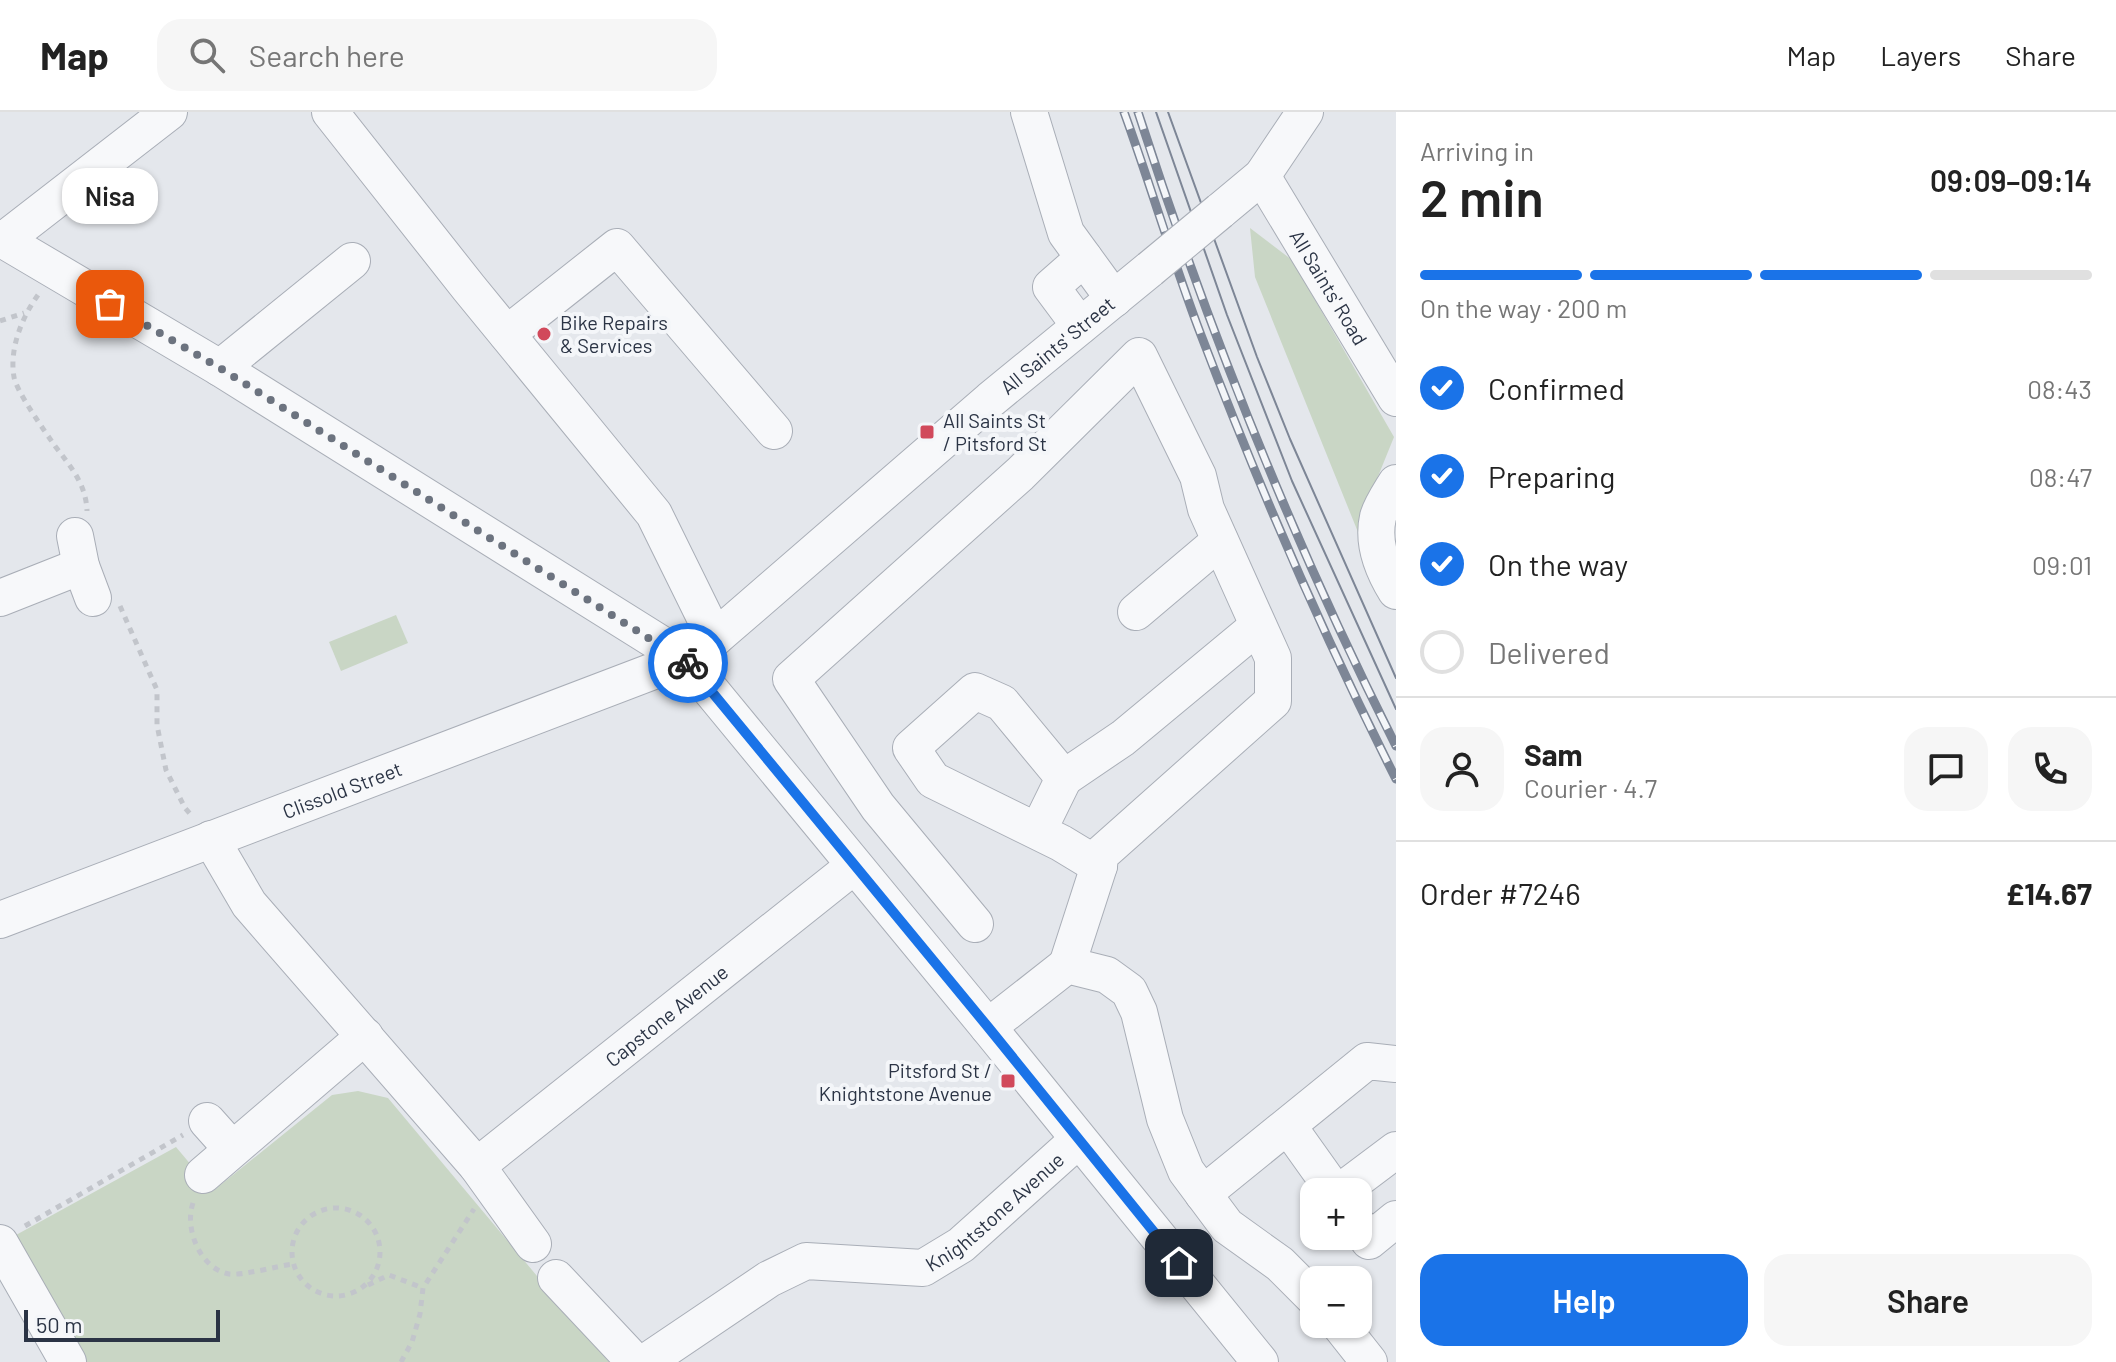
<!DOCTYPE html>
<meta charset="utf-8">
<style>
:root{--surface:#fff;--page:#f6f6f6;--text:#222;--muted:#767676;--line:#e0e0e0;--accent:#1a73e8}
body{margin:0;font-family:Barlow,sans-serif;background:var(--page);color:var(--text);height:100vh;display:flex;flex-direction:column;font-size:30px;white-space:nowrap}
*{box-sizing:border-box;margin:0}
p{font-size:26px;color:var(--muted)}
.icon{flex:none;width:44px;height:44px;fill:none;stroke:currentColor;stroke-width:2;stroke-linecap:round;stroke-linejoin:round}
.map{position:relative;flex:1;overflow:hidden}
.side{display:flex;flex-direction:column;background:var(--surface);width:720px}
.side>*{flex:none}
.buttons{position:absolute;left:1300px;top:1066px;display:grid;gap:16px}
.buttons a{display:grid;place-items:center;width:72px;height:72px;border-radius:16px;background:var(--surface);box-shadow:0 2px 6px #0004;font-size:40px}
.scale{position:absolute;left:24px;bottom:20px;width:196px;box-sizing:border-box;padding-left:8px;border:4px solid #2b3445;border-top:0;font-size:22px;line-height:28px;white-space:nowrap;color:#2b3445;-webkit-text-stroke:6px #f4f6f9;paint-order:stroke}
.pin{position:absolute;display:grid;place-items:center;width:68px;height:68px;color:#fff;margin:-34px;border-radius:16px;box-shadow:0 4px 12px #0006}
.courier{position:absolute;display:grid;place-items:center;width:80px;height:80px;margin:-40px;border:6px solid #1a73e8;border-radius:50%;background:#fff;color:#222;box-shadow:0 2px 10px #0007}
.bubble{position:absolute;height:56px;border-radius:24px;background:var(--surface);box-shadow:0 2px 6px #0004;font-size:26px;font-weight:600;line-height:56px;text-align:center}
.head em{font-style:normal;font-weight:600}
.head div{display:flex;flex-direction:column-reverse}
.head{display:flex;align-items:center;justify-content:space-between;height:136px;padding:0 24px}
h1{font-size:52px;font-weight:600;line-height:60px}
.bar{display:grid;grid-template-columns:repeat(4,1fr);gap:12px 8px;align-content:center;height:96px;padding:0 24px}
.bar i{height:10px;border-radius:6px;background:var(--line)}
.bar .active{background:var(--accent)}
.bar p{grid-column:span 4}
.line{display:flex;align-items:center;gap:20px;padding:0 24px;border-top:2px solid var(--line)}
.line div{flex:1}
.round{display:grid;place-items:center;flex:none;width:84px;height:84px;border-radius:24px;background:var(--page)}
ol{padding:0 24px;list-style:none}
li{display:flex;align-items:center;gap:24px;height:88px}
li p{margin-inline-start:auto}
li .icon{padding:8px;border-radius:50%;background:var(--accent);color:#fff;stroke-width:4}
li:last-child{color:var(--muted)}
li i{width:44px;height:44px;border:4px solid var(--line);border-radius:50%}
.button{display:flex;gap:16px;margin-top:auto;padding:16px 24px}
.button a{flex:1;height:92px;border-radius:24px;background:var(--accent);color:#fff;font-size:32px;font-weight:600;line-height:92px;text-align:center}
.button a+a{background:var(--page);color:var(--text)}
header{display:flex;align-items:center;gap:48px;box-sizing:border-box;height:112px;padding:0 40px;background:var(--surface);border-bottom:2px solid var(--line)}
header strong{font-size:38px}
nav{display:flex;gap:44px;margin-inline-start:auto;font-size:28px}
.search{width:560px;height:72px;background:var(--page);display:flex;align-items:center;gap:20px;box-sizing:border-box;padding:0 28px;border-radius:24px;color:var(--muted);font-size:30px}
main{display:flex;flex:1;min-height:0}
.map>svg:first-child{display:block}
.green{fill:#c9d6c5}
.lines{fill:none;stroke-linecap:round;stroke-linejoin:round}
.minor-casing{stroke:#a9aeb7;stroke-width:38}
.path{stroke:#c2c5cb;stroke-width:5;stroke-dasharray:6 6;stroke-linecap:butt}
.minor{stroke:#f7f8fa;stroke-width:36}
.tram{stroke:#7d8696;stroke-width:2}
.rail-casing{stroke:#7d8696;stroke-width:9}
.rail{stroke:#f4f6f9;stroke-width:6;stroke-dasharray:18;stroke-linecap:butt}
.minor-bridge-casing{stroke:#a9aeb7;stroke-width:38;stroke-linecap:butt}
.minor-bridge{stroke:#f7f8fa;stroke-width:36}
.done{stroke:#6c737f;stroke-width:8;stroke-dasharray:0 14.4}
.route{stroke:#1a73e8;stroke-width:10}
.poi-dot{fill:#d1495b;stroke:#f4f6f9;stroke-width:3}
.labels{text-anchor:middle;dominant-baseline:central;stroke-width:8;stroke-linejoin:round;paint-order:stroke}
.street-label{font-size:20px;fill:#2b3445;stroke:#f4f6f9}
.poi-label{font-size:20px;fill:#2b3445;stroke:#f4f6f9;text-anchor:start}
</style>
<header>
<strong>Map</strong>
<div class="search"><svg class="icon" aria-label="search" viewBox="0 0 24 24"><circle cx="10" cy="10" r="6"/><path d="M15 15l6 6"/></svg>Search here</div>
<nav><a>Map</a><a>Layers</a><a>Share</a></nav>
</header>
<main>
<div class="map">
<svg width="1396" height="1250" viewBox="0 0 1396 1250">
<rect width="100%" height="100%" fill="#e4e7ec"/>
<g class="green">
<polygon points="1250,116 1292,148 1394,325 1368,389 1364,435 1255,165"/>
<polygon points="396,503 408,531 341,559 329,530"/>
<polygon points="358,979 388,986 609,1250 83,1250 16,1123 176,1035 213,1079 332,983"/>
</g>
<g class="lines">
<defs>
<g id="minor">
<polyline points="330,0 469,176 654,402 715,526"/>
<polyline points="1029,0 1066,121 1114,187"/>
<path id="s1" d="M 1262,64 L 1396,286"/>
<polyline points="1220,99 1262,64 1305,0"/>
<polyline points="0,126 220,256 685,547 988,915 1260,1250"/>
<polyline points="4,128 169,0"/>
<polyline points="1080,214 1051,175 1084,146"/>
<polyline points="507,222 617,135 774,319"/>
<polyline points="220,256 352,149"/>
<path d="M 1396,371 C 1390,381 1381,394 1378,405 C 1372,431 1383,458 1396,479"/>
<polyline points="75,424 81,454 93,486"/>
<polyline points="0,486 81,454"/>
<polyline points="1136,500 1220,429"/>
<polyline points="1064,666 1123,626 1258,514"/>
<polyline points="1038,719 1064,666 1002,591 975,579 911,636 933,668 1061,731 1099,754"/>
<polyline points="211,727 249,792 477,1054 533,1132"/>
<path id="s2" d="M 0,808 L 685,547 L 715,526 L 990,288 L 1150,157"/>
<polyline points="975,812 878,695 791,567 1020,362 1139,244 1198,364 1206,397 1273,546 1273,589 1100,743 1099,754 1067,853"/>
<polyline points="988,915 1067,853 1107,863 1129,879 1139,900 1165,1007 1186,1059 1227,1114 1280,1152 1314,1186"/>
<polyline points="207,1009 232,1037"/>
<polyline points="1288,1014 1335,1080"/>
<path id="s3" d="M 477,1054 L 854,754"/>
<polyline points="203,1063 365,924"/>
<polyline points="1340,1080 1396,1038"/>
<polyline points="1203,1082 1367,949 1396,952"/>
<polyline points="1358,1113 1369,1129 1396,1107"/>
<polyline points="0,1131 68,1250"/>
<polyline points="556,1166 635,1250"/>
<polyline points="1339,1212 1369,1250"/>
<path id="s4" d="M 646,1250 L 769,1167 L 806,1149 L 923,1156 L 961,1133 L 1078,1028"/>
</g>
</defs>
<use href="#minor" class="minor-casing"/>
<g class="path">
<path d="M 38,183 C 22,205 9,237 14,265 C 16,279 46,321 55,334 C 71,355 86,372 87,399"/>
<polyline points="0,209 24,201"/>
<polyline points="120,494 157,578 157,613 166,658 185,696 192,704"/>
<path d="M 193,1091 C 184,1116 200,1157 229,1162 C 241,1164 278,1154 293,1152"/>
<circle cx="336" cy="1140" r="44"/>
<polyline points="25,1114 183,1023"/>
<polyline points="368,1173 389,1163 423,1176"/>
<polyline points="401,1250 412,1230 420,1202 423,1176 474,1097"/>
</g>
<use href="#minor" class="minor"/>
<g class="tram">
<polyline points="1156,0 1227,203 1292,369 1396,597"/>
<polyline points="1168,0 1257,245 1290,327 1396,566"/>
</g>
<defs>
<g id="rail">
<path d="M 1124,0 C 1151,74 1173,150 1201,223 C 1259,375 1323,523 1396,667"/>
<path d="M 1138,0 C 1208,217 1293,430 1396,634"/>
</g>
</defs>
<use href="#rail" class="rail-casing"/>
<use href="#rail" class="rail"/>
<defs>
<polyline id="minor-bridge" points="1150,157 1220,99"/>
</defs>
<use href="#minor-bridge" class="minor-bridge-casing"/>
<use href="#minor-bridge" class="minor-bridge"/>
</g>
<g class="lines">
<polyline class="done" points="110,192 220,256 688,551"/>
<polyline class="route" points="688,551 988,915 1179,1151"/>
</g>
<g class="poi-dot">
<circle cx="544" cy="222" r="8"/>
<rect x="919" y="312" width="16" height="16" rx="4"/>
<rect x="1000" y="961" width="16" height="16" rx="4"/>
</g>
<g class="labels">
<g class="street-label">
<text stroke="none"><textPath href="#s1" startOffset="130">All Saints' Road</textPath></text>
<text stroke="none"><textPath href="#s2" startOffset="1220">All Saints' Street</textPath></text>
<text stroke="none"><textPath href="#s2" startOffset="366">Clissold Street</textPath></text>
<text stroke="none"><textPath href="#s3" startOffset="242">Capstone Avenue</textPath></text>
<text stroke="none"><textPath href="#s4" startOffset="398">Knightstone Avenue</textPath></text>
</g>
<g class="poi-label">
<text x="560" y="210">Bike Repairs<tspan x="560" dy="23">&amp; Services</tspan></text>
<text x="943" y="308">All Saints St<tspan x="943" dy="23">/ Pitsford St</tspan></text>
<text x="992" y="958" text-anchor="end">Pitsford St /<tspan x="992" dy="23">Knightstone Avenue</tspan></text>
</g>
</g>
</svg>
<div class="buttons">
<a>+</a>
<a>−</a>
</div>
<div class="scale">50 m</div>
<div class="pin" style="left:110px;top:192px;background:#ea580c"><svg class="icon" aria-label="bag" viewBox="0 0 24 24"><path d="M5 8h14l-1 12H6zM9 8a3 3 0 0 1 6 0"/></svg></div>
<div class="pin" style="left:1179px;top:1151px;background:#1f2937"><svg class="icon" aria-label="home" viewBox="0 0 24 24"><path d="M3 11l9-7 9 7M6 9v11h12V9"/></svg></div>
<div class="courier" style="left:688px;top:551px"><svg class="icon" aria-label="bike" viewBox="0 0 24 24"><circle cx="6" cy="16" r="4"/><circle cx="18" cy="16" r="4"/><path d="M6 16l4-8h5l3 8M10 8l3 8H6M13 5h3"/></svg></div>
<div class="bubble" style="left:62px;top:56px;width:96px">Nisa</div>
</div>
<section class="side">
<div class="head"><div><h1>2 min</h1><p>Arriving in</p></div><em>09:09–09:14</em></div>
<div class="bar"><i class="active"></i><i class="active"></i><i class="active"></i><i></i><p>On the way · 200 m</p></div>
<ol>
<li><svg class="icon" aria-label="check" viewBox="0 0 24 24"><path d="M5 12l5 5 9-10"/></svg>Confirmed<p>08:43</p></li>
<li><svg class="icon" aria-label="check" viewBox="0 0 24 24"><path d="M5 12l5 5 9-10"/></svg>Preparing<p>08:47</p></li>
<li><svg class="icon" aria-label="check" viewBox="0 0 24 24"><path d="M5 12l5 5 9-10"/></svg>On the way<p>09:01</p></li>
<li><i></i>Delivered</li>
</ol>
<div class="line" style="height:144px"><a class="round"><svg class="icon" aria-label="person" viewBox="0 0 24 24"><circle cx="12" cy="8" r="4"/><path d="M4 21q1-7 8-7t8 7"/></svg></a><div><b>Sam</b><p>Courier · 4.7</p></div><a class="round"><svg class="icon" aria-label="chat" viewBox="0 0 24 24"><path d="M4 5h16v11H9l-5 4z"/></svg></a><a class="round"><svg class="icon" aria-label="phone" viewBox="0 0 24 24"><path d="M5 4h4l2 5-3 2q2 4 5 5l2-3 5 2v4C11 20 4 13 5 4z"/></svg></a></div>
<div class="line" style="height:104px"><div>Order #7246</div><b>£14.67</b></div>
<div class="button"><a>Help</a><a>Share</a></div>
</section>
</main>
